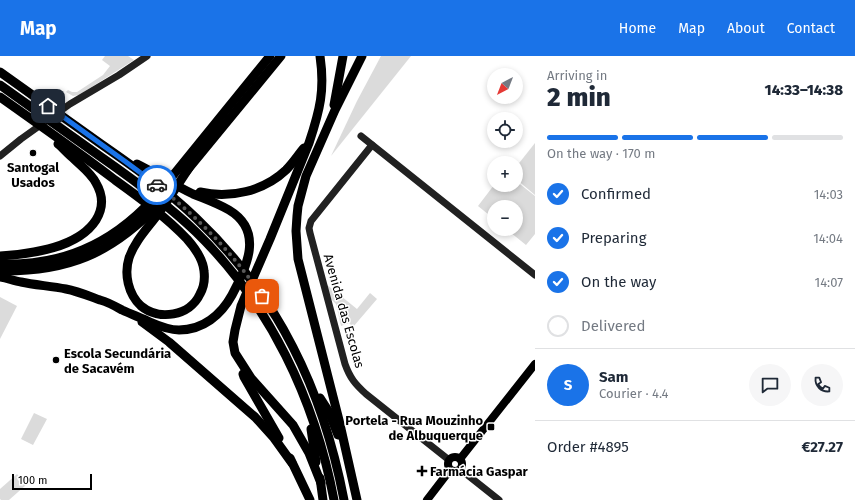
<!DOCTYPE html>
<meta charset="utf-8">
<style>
:root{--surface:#fff;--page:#f6f6f7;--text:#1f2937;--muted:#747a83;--line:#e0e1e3;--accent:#1a73e8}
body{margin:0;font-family:"Fira Sans",sans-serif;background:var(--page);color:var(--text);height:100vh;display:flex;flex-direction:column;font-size:15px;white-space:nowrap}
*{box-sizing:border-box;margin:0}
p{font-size:13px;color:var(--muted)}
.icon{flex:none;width:22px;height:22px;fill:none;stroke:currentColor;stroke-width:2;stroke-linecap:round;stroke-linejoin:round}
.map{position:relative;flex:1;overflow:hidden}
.sheet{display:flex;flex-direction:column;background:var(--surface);width:320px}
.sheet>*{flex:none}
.needle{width:26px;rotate:222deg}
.buttons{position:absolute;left:487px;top:12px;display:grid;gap:8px}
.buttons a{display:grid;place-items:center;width:36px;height:36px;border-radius:50%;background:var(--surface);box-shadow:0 2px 6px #0003;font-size:20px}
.scale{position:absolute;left:12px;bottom:10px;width:80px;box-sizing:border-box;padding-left:4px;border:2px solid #000;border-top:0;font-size:11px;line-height:14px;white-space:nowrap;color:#000;-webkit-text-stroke:3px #fff;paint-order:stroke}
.pin{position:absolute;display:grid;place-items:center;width:34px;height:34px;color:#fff;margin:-17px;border-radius:8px;box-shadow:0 2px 6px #0006}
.courier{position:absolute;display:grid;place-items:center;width:40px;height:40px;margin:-20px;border:3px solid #1a73e8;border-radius:50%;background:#fff;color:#222;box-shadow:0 1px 5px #0007}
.summary em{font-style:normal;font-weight:800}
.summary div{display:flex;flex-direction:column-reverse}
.summary{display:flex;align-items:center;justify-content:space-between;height:68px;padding:0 12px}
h1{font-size:26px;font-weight:800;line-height:30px}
.bar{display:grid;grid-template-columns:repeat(4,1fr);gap:6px 4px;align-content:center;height:48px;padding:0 12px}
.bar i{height:5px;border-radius:3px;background:var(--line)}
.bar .current{background:var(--accent)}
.bar p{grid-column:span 4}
.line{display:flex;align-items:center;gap:10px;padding:0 12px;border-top:1px solid var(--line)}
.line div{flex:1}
.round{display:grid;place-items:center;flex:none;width:42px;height:42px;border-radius:21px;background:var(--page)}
ol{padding:0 12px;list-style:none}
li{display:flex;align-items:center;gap:12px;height:44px}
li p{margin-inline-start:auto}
li .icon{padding:4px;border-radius:50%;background:var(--accent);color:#fff;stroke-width:4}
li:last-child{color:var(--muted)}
li i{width:22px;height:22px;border:2px solid var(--line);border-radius:50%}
header{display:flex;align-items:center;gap:24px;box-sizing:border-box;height:56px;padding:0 20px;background:var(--accent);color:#fff}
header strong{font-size:19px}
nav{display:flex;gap:22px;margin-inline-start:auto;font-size:14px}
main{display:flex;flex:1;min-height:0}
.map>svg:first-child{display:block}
.green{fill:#dbdbdb}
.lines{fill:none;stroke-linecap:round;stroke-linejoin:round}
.secondary{stroke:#212121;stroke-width:7}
.primary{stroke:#000;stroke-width:8}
.highway{stroke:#000;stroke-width:9}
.done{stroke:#595959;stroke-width:4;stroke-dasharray:0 7.2}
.route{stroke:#1a73e8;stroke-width:5}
.poi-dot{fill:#000;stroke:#fff;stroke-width:1.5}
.labels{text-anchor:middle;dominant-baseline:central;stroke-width:3;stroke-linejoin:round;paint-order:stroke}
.poi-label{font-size:13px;font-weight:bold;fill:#000;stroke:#fff;text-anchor:start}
.street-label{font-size:13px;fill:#000;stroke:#fff}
</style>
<header>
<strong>Map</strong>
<nav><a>Home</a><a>Map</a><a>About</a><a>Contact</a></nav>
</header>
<main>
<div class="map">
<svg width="535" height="444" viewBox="0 0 535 444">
<rect width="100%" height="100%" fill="#fff"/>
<g class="green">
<polygon points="105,0 128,0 134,4 79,39 73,40 66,36 68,34 72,36 77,36 103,19 110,10 102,4"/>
<polygon points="381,0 411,0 331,100 357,45"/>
<polygon points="535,87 535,139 516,123 516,111"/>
<polygon points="516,125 535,140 535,178 526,189 506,173 516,173 516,151 494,151 494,163 478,150 494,129 516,129"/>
<polygon points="326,228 357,253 370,237 377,243 353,271 349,267 341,270 336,248 331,243"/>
<polygon points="0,241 17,250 0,283"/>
<polygon points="34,357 47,363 33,389 21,383"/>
<polygon points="17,418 26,429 9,444 1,444 0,443 0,433"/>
</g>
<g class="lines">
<g class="secondary">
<polyline points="361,80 535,219"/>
<path d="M 372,89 L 311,165 L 309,172 L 310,177 L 345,308 C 350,322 355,328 366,338 L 449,404"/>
<polyline points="0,100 21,83 70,48 119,19 147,0"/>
<polyline points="460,413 499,444"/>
</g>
<g class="primary">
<circle cx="455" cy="408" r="7"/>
<polyline points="460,403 535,308"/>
<polyline points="427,444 450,414"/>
</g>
<g class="highway">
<path d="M 320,0 C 325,34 320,54 309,87 L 270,183 L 241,250 L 235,274 L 233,286 L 235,297 L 251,322 L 293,369 L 309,397 L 321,427"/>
<path d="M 0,16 C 34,40 67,64 101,88 C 134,111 167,134 196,162 C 278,240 323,334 344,444"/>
<path d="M 0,29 C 34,53 67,77 101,101 C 134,124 167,148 196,176 C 270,248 315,344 334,444"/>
<path d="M 0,41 C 38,68 77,95 115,124 C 140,142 166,161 187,183 C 195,192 203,203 204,215 C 205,223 204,231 200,238 C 190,260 159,265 141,250 C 128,238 124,218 129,202 C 134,187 145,175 155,162 C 167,147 178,128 189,112"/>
<polyline points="334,49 343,0"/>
<polyline points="185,117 281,0"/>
<polyline points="166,128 270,0"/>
<path d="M 200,136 C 230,143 264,135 286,114 C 293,107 298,99 304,92"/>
<path d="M 0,200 C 32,198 78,192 96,164 C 104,151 103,139 96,127 C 91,117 81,110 73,102 C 68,98 63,92 58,88"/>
<path d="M 0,208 C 61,210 110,189 152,144"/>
<path d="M 0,215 C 67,216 111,198 157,150"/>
<path d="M 0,221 C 7,222 14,225 21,226 C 35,229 51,230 66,233 C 77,235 89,240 100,244 C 108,246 115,250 122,254 C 131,258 141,262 150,266 C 159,270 169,274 179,274 C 203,274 221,259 232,239 C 247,211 264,175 229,154 C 217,147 205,143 193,138 C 174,129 155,117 137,108"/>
<polyline points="142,266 169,286 255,361 274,382 292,407"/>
<polyline points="243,318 244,321 279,382"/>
<polyline points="320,342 329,356 338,379"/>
<polyline points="311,373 316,406"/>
<polyline points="290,402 310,444"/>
<polyline points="320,422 323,444"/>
<polyline points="357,444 339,364 298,203 296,175 297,160 298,150 306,120 335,54 362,0"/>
</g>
</g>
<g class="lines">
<path class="done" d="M 157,129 C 197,161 233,197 262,240"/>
<polyline class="route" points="48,50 126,106 157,129"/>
</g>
<g class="poi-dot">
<circle cx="33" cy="97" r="4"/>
<circle cx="56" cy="304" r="4"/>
<rect x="487" y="367" width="8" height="8" rx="2"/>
<path d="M420 409h4v4h4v4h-4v4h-4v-4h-4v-4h4z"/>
</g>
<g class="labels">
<g class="poi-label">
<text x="33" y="111" text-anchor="middle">Santogal<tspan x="33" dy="15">Usados</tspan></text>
<text x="64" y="297">Escola Secundária<tspan x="64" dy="15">de Sacavém</tspan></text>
<text x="483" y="364" text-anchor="end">Portela - Rua Mouzinho<tspan x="483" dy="15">de Albuquerque</tspan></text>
<text x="430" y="415">Farmácia Gaspar</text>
</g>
<g class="street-label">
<text transform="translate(344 255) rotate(74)">Avenida das Escolas</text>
</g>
</g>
</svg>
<div class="buttons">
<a><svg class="needle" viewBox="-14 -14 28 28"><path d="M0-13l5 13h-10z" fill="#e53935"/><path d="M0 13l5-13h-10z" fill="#747a83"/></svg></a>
<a><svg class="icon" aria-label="locate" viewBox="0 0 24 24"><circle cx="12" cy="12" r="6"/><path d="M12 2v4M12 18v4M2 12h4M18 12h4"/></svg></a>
<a>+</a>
<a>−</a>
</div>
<div class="scale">100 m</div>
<div class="pin" style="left:262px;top:240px;background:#ea580c"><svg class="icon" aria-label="bag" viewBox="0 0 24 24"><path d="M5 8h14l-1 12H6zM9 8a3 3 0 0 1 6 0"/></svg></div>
<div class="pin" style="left:48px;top:50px;background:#1f2937"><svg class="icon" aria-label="home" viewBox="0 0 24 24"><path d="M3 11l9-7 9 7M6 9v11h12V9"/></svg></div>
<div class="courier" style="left:157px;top:129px"><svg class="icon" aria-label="car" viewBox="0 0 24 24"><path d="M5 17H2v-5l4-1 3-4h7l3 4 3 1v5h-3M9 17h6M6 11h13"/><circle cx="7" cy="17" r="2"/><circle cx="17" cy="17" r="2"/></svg></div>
</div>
<section class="sheet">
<div class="summary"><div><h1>2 min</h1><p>Arriving in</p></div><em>14:33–14:38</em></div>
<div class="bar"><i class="current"></i><i class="current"></i><i class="current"></i><i></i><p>On the way · 170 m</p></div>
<ol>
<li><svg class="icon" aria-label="check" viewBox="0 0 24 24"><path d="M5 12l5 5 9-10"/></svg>Confirmed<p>14:03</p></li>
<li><svg class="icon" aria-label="check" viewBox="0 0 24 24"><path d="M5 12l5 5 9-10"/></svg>Preparing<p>14:04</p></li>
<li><svg class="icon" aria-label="check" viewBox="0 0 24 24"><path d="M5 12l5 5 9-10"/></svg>On the way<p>14:07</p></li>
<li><i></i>Delivered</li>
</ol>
<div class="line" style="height:72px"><b class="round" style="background:var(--accent);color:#fff">S</b><div><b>Sam</b><p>Courier · 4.4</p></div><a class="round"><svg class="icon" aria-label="chat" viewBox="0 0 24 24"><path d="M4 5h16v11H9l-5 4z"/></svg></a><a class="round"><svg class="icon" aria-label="phone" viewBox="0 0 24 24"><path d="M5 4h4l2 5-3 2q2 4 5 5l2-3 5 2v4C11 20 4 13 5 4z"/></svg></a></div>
<div class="line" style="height:52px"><div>Order #4895</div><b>€27.27</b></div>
</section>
</main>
